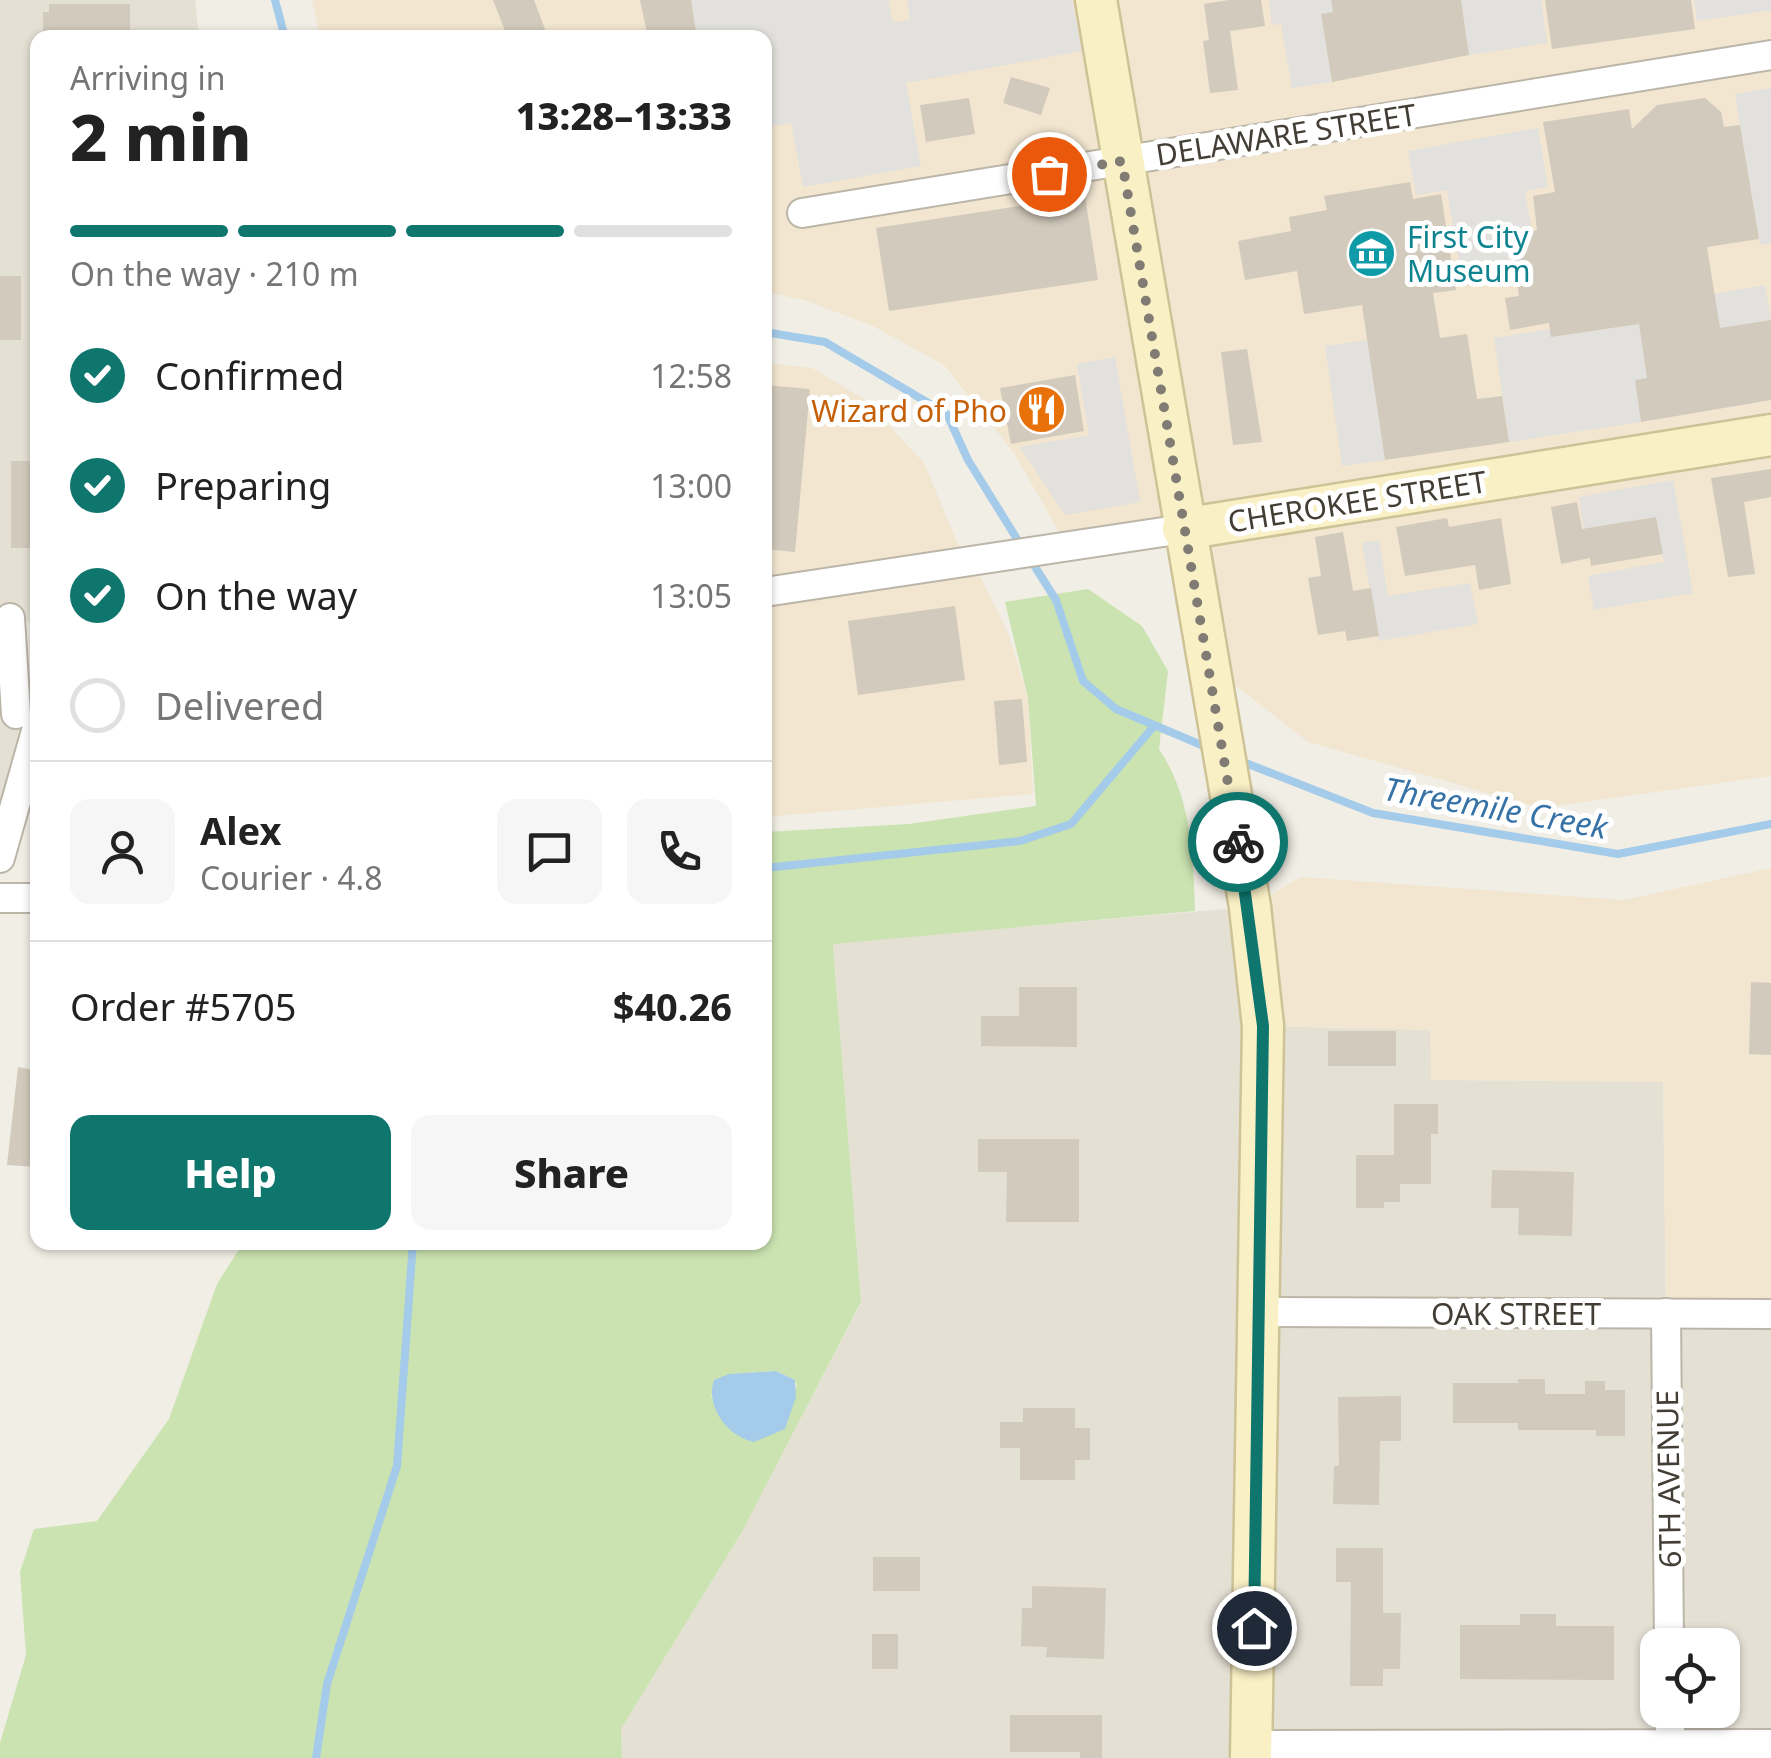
<!DOCTYPE html>
<meta charset="utf-8">
<style>
:root{--surface:#fff;--page:#f6f6f6;--text:#222;--muted:#767676;--line:#e0e0e0;--accent:#0f766e}
body{margin:0;font-family:"Noto Sans",sans-serif;background:var(--page);color:var(--text);height:100vh;display:flex;flex-direction:column;font-size:38px;white-space:nowrap}
*{box-sizing:border-box;margin:0}
p{font-size:32px;color:var(--muted)}
.icon{flex:none;width:55px;height:55px;fill:none;stroke:currentColor;stroke-width:2;stroke-linecap:round;stroke-linejoin:round}
.map{position:relative;flex:1;overflow:hidden}
.side{position:absolute;left:30px;top:30px;width:742px;height:1220px;display:flex;flex-direction:column;background:var(--surface);border-radius:20px;box-shadow:0 2px 8px #0004}
.side>*{flex:none}
.controls{position:absolute;left:1640px;top:1628px;display:grid;gap:20px}
.controls a{display:grid;place-items:center;width:100px;height:100px;border-radius:20px;background:var(--surface);box-shadow:0 2px 8px #0004;font-size:50px}
.pin{position:absolute;display:grid;place-items:center;width:85px;height:85px;color:#fff;margin:-42px;border:5px solid #fff;border-radius:50%;box-shadow:0 2px 10px #0007}
.courier{position:absolute;display:grid;place-items:center;width:100px;height:100px;margin:-50px;border:8px solid #0f766e;border-radius:50%;background:#fff;color:#222;box-shadow:0 2px 12px #0007}
.headline em{font-style:normal;font-weight:800}
.headline div{display:flex;flex-direction:column-reverse}
.headline{display:flex;align-items:center;justify-content:space-between;height:170px;padding:0 40px}
h1{font-size:65px;font-weight:800;line-height:75px}
.bar{display:grid;grid-template-columns:repeat(4,1fr);gap:15px 10px;align-content:center;height:120px;padding:0 40px}
.bar i{height:12px;border-radius:8px;background:var(--line)}
.bar .selected{background:var(--accent)}
.bar p{grid-column:span 4}
.line{display:flex;align-items:center;gap:25px;padding:0 40px;border-top:2px solid var(--line)}
.line div{flex:1}
.round{display:grid;place-items:center;flex:none;width:105px;height:105px;border-radius:20px;background:var(--page)}
ol{padding:0 40px;list-style:none}
li{display:flex;align-items:center;gap:30px;height:110px}
li p{margin-inline-start:auto}
li .icon{padding:10px;border-radius:50%;background:var(--accent);color:#fff;stroke-width:4}
li:last-child{color:var(--muted)}
li i{width:55px;height:55px;border:5px solid var(--line);border-radius:50%}
.button{display:flex;gap:20px;margin-top:auto;padding:20px 40px}
.button a{flex:1;height:115px;border-radius:20px;background:var(--accent);color:#fff;font-size:40px;font-weight:800;line-height:115px;text-align:center}
.button a+a{background:var(--page);color:var(--text)}
.map>svg:first-child{display:block}
.residential{fill:#e5e0d4;fill-rule:evenodd}
.commercial{fill:#f2e6d1}
.green{fill:#cae3b0;fill-rule:evenodd}
.parking{fill:#e2e1dd}
.water{fill:#a5cbea}
.lines{fill:none;stroke-linecap:round;stroke-linejoin:round}
.stream{stroke:#a5cbea;stroke-width:8}
.building{fill:#d2cabc}
.street-casing{stroke:#bcb6a9;stroke-width:32}
.secondary-casing{stroke:#cec297;stroke-width:45}
.street{stroke:#fff;stroke-width:28}
.secondary{stroke:#faf0c6;stroke-width:40}
.done{stroke:#807c73;stroke-width:10;stroke-dasharray:0 18}
.route{stroke:#0f766e;stroke-width:12}
.labels{text-anchor:middle;dominant-baseline:central;stroke-width:10;stroke-linejoin:round;paint-order:stroke}
.street-label{font-size:30px;fill:#433e35;stroke:#fff}
.culture-label{font-size:30px;fill:#0d838f;stroke:#fff;text-anchor:start}
.food-label{font-size:30px;fill:#c56008;stroke:#fff;text-anchor:end}
.water-label{font-size:32px;font-style:italic;fill:#3772a7;stroke:#fff}
</style>
<div class="map">
<svg width="1771" height="1758" viewBox="0 0 1771 1758">
<rect width="100%" height="100%" fill="#f1eee5"/>
<g class="residential">
<polygon points="0,0 195,0 199,37 38,38 37,623 11,618 17,714 37,711 0,858"/>
<path d="M 1250,907 L 1263,1026 L 1431,1030 L 1431,1080 L 1663,1081 L 1666,1313 L 1771,1314 L 1771,1758 L 1670,1758 L 1670,1745 L 1251,1758 L 622,1758 L 621,1729 L 743,1530 L 861,1303 L 833,943 ZM 1658,1645 L 1722,1645 L 1722,1710 L 1658,1710 Z"/>
</g>
<g class="commercial">
<polygon points="312,0 1771,0 1771,776 1540,808 1308,742 1208,664 1183,529 1067,546 1014,453 944,365 873,326 804,300 765,292 765,38 320,37"/>
<polygon points="765,363 812,368 864,399 924,463 962,554 765,588"/>
<polygon points="980,576 1008,633 1028,698 1033,794 765,817 765,599"/>
<polygon points="1771,868 1771,1314 1666,1313 1663,1082 1431,1080 1430,1030 1263,1026 1250,907 1301,877 1624,900"/>
</g>
<path class="green" d="M 1088,589 L 1142,626 L 1168,671 L 1159,749 C 1192,799 1193,853 1195,911 L 833,944 L 861,1302 L 743,1530 L 621,1729 L 622,1758 L 0,1758 L 0,1743 L 26,1655 L 20,1572 L 34,1529 L 97,1521 L 169,1419 L 217,1284 L 243,1243 L 765,1242 L 765,832 L 909,824 L 1036,806 L 1028,698 L 1005,602 ZM 776,1371 L 795,1380 L 797,1387 L 726,1426 L 711,1395 L 729,1374 Z"/>
<g class="parking">
<polygon points="691,0 888,0 893,23 910,20 907,0 1072,0 1082,51 906,83 921,166 803,187 791,123 765,127 765,38 697,37"/>
<polygon points="1269,0 1331,0 1333,12 1321,15 1332,82 1292,88 1281,24 1272,25"/>
<polygon points="1461,0 1541,0 1547,43 1469,55"/>
<polygon points="1694,0 1771,0 1771,10 1697,21"/>
<polygon points="1771,88 1771,243 1760,245 1735,94"/>
<polygon points="1538,128 1548,187 1525,191 1531,226 1504,231 1512,277 1463,286 1447,190 1416,195 1408,151"/>
<polygon points="1765,285 1771,320 1747,324 1760,402 1732,407 1714,294"/>
<polygon points="1639,324 1647,378 1641,422 1509,442 1494,338 1550,329 1552,337"/>
<polygon points="1368,340 1385,460 1342,466 1325,346"/>
<polygon points="1115,357 1140,502 1065,515 1020,447 1089,435 1077,364"/>
<polygon points="1673,480 1693,593 1594,610 1588,576 1664,562 1656,517 1584,529 1579,497"/>
<polygon points="1379,540 1388,596 1470,583 1478,624 1379,641 1362,543"/>
</g>
<path class="water" d="M 776,1371 L 795,1380 L 796,1397 L 785,1429 L 754,1442 C 728,1437 705,1407 714,1380 L 729,1374 Z"/>
<g class="lines">
<g class="stream">
<polyline points="275,0 285,38"/>
<polyline points="765,332 825,342 947,414 968,460 1022,547"/>
<polyline points="1030,559 1056,600 1083,681 1116,709 1211,749"/>
<polyline points="1238,760 1373,813 1618,854 1771,824"/>
<polyline points="765,868 1020,841 1071,824 1154,726"/>
<polyline points="316,1758 327,1684 397,1466 413,1242"/>
</g>
</g>
<g class="building">
<polygon points="493,0 534,0 546,32 508,38"/>
<polygon points="640,0 691,0 697,38 648,38"/>
<polygon points="1229,0 1261,0 1265,26 1230,31 1238,90 1210,93 1203,41 1209,40 1204,4"/>
<polygon points="1331,0 1461,0 1469,55 1332,82 1321,14 1333,12"/>
<polygon points="1545,0 1691,0 1695,29 1552,49"/>
<polygon points="49,4 130,4 130,38 43,38 43,12 49,12"/>
<polygon points="1011,77 1050,88 1041,115 1003,103"/>
<polygon points="969,98 975,134 926,142 920,105"/>
<polygon points="1705,98 1721,112 1724,127 1740,125 1759,239 1707,247 1720,328 1771,320 1771,400 1641,422 1635,380 1647,378 1639,324 1551,337 1549,323 1510,330 1505,298 1519,296 1510,235 1537,230 1533,196 1555,192 1543,122 1629,109 1632,129 1657,105"/>
<polygon points="1410,182 1413,199 1441,194 1456,290 1433,293 1440,338 1467,334 1477,399 1502,396 1509,442 1385,460 1362,305 1304,314 1297,271 1245,280 1238,241 1291,231 1289,217 1327,210 1324,196"/>
<polygon points="1085,196 1098,280 889,311 876,228"/>
<rect x="0" y="276" width="21" height="64"/>
<polygon points="1247,349 1262,442 1233,445 1221,352"/>
<polygon points="1075,375 1084,431 1011,444 1000,388"/>
<polygon points="765,385 810,389 795,552 765,549"/>
<rect x="11" y="461" width="27" height="87"/>
<polygon points="1771,469 1771,497 1744,502 1755,574 1728,577 1711,478"/>
<polygon points="1577,502 1582,529 1656,517 1663,554 1591,566 1590,558 1561,564 1551,507"/>
<polygon points="1447,518 1449,527 1501,518 1511,584 1479,590 1475,565 1405,576 1396,527"/>
<polygon points="1343,532 1353,591 1371,588 1379,636 1347,641 1345,631 1318,635 1308,578 1321,576 1315,537"/>
<polygon points="955,606 965,680 858,695 848,621"/>
<polygon points="1022,699 1027,762 999,765 994,701"/>
<polygon points="1751,982 1771,983 1771,1055 1749,1054"/>
<polygon points="1019,987 1077,987 1077,1047 981,1046 981,1016 1019,1016"/>
<rect x="1328" y="1031" width="68" height="35"/>
<polygon points="18,1067 38,1071 38,1167 7,1165"/>
<polygon points="1394,1104 1438,1104 1438,1134 1431,1134 1431,1184 1400,1184 1400,1202 1384,1202 1384,1208 1356,1208 1356,1155 1394,1155"/>
<polygon points="978,1139 1079,1139 1079,1222 1006,1222 1007,1172 978,1172"/>
<polygon points="1492,1170 1574,1172 1572,1236 1518,1235 1519,1208 1491,1208"/>
<polygon points="1518,1379 1545,1379 1545,1394 1585,1394 1585,1381 1605,1381 1605,1390 1625,1390 1625,1436 1596,1436 1596,1430 1518,1430 1518,1423 1453,1423 1453,1383 1518,1383"/>
<polygon points="1401,1396 1401,1441 1380,1441 1379,1505 1333,1504 1334,1466 1339,1466 1338,1397"/>
<polygon points="1023,1408 1075,1408 1075,1428 1090,1428 1090,1460 1075,1460 1075,1480 1020,1480 1020,1448 1000,1448 1000,1422 1023,1422"/>
<polygon points="1336,1548 1383,1548 1383,1613 1401,1613 1400,1669 1383,1669 1383,1686 1350,1686 1351,1582 1336,1582"/>
<rect x="873" y="1557" width="47" height="34"/>
<polygon points="1032,1586 1106,1588 1104,1659 1046,1657 1047,1647 1021,1646 1022,1608 1032,1608"/>
<polygon points="1520,1614 1556,1614 1556,1626 1614,1626 1614,1680 1460,1679 1460,1625 1520,1625"/>
<rect x="872" y="1634" width="26" height="35"/>
<polygon points="1010,1715 1102,1715 1102,1758 1080,1758 1080,1752 1010,1752"/>
</g>
<g class="lines">
<defs>
<g id="street">
<polyline points="802,213 1771,55"/>
<polyline points="765,592 1183,529"/>
<polyline points="10,618 16,714"/>
<polyline points="0,858 38,724"/>
<polyline points="0,898 38,898"/>
<polyline points="1261,1312 1771,1314"/>
<polyline points="1666,1313 1669,1645"/>
<polyline points="1670,1710 1670,1758"/>
<polyline points="1251,1745 1771,1744"/>
</g>
<g id="secondary">
<polyline points="1096,0 1250,907 1263,1026 1251,1758"/>
<polyline points="1183,529 1771,435"/>
</g>
</defs>
<use href="#street" class="street-casing"/>
<use href="#secondary" class="secondary-casing"/>
<use href="#street" class="street"/>
<use href="#secondary" class="secondary"/>
</g>
<g class="lines">
<polyline class="done" points="1049,174 1122,161 1238,842"/>
<polyline class="route" points="1238,842 1263,1026 1254,1628"/>
</g>
<defs>
<symbol id="museum-disc" viewBox="-11 -11 22 22"><circle r="9.5" fill="#0f9aa8" stroke="#fff"/><path d="M0-6L6-3V-2H-6V-3ZM-5-1h2V3h-2ZM-1-1h2V3h-2ZM3-1h2V3H3ZM-6 4H6V6H-6Z" fill="#fff"/></symbol>
<symbol id="restaurant-disc" viewBox="-11 -11 22 22"><circle r="9.5" fill="#e8710a" stroke="#fff"/><path d="M-5-6h1v4h1v-4h1v4h1v-4h1v5L-1.5 .5V6h-2V.5L-5-1ZM5-6V6H3V1.5H1.5Q1.5-4 5-6Z" fill="#fff"/></symbol>
</defs>
<g fill-rule="evenodd">
<use href="#museum-disc" x="1344" y="226" width="55" height="55"/>
<use href="#restaurant-disc" x="1014" y="382" width="55" height="55"/>
</g>
<g class="labels">
<g class="street-label">
<text transform="translate(1286 134) rotate(-9)">DELAWARE STREET</text>
<text transform="translate(1357 501) rotate(-9)">CHEROKEE STREET</text>
<text x="1516" y="1313">OAK STREET</text>
<text transform="translate(1668 1479) rotate(-91)">6TH AVENUE</text>
</g>
<g class="culture-label">
<text x="1407" y="236">First City<tspan x="1407" dy="34">Museum</tspan></text>
</g>
<g class="food-label">
<text x="1007" y="410">Wizard of Pho</text>
</g>
<g class="water-label">
<text transform="translate(1496 807) rotate(10)">Threemile Creek</text>
</g>
</g>
</svg>
<div class="controls">
<a><svg class="icon" aria-label="locate" viewBox="0 0 24 24"><circle cx="12" cy="12" r="6"/><path d="M12 2v4M12 18v4M2 12h4M18 12h4"/></svg></a>
</div>
<div class="pin" style="left:1049px;top:174px;background:#ea580c"><svg class="icon" aria-label="bag" viewBox="0 0 24 24"><path d="M5 8h14l-1 12H6zM9 8a3 3 0 0 1 6 0"/></svg></div>
<div class="pin" style="left:1254px;top:1628px;background:#1f2937"><svg class="icon" aria-label="home" viewBox="0 0 24 24"><path d="M3 11l9-7 9 7M6 9v11h12V9"/></svg></div>
<div class="courier" style="left:1238px;top:842px"><svg class="icon" aria-label="bike" viewBox="0 0 24 24"><circle cx="6" cy="16" r="4"/><circle cx="18" cy="16" r="4"/><path d="M6 16l4-8h5l3 8M10 8l3 8H6M13 5h3"/></svg></div>
<section class="side">
<div class="headline"><div><h1>2 min</h1><p>Arriving in</p></div><em>13:28–13:33</em></div>
<div class="bar"><i class="selected"></i><i class="selected"></i><i class="selected"></i><i></i><p>On the way · 210 m</p></div>
<ol>
<li><svg class="icon" aria-label="check" viewBox="0 0 24 24"><path d="M5 12l5 5 9-10"/></svg>Confirmed<p>12:58</p></li>
<li><svg class="icon" aria-label="check" viewBox="0 0 24 24"><path d="M5 12l5 5 9-10"/></svg>Preparing<p>13:00</p></li>
<li><svg class="icon" aria-label="check" viewBox="0 0 24 24"><path d="M5 12l5 5 9-10"/></svg>On the way<p>13:05</p></li>
<li><i></i>Delivered</li>
</ol>
<div class="line" style="height:180px"><a class="round"><svg class="icon" aria-label="person" viewBox="0 0 24 24"><circle cx="12" cy="8" r="4"/><path d="M4 21q1-7 8-7t8 7"/></svg></a><div><b>Alex</b><p>Courier · 4.8</p></div><a class="round"><svg class="icon" aria-label="chat" viewBox="0 0 24 24"><path d="M4 5h16v11H9l-5 4z"/></svg></a><a class="round"><svg class="icon" aria-label="phone" viewBox="0 0 24 24"><path d="M5 4h4l2 5-3 2q2 4 5 5l2-3 5 2v4C11 20 4 13 5 4z"/></svg></a></div>
<div class="line" style="height:130px"><div>Order #5705</div><b>$40.26</b></div>
<div class="button"><a>Help</a><a>Share</a></div>
</section>
</div>
